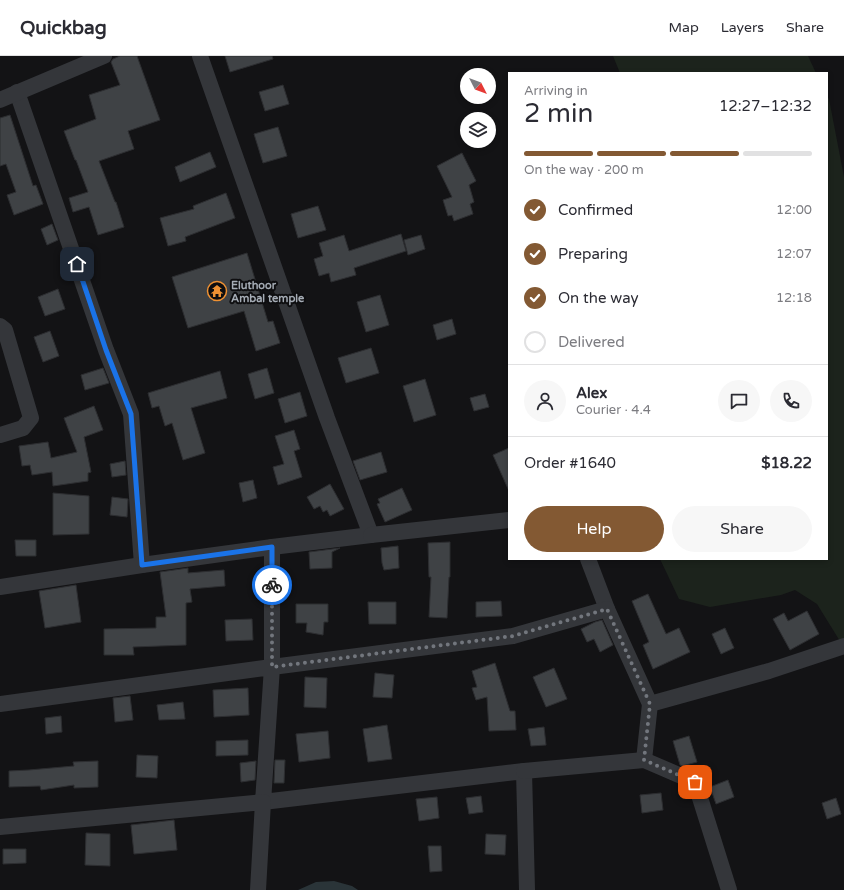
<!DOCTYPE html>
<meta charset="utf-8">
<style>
:root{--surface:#fff;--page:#f7f7f7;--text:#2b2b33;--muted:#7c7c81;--line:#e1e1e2;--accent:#835933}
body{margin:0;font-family:"Varela Round",sans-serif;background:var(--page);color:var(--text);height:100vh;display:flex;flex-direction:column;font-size:15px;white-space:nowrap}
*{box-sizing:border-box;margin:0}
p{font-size:13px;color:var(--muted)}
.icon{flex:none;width:22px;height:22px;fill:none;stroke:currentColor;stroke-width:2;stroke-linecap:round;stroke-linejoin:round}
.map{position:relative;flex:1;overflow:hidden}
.drawer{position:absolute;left:508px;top:16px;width:320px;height:488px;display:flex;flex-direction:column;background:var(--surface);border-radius:0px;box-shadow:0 2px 6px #0003}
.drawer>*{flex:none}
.needle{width:26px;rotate:132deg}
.tools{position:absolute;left:460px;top:12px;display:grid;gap:8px}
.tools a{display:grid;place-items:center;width:36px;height:36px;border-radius:50%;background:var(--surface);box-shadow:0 2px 6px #0003;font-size:20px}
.pin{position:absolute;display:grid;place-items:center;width:34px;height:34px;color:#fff;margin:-17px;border-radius:8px;box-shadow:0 2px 6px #0006}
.courier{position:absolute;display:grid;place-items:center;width:40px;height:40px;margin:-20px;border:3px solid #1a73e8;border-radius:50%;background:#fff;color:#222;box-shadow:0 1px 5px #0007}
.overview em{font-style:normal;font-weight:600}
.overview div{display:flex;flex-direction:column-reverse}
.overview{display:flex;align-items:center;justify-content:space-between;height:68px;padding:0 16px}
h1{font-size:26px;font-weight:600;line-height:30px}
.bar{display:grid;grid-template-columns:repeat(4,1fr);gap:6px 4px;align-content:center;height:48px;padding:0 16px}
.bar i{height:5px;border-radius:3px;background:var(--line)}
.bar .on{background:var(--accent)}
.bar p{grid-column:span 4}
.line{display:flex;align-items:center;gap:10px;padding:0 16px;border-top:1px solid var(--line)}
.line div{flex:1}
.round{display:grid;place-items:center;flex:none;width:42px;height:42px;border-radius:21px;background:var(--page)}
ol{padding:0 16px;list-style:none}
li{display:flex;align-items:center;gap:12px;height:44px}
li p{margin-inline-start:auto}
li .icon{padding:4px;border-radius:50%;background:var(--accent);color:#fff;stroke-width:4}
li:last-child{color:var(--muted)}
li i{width:22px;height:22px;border:2px solid var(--line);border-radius:50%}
.primary-button{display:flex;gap:8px;margin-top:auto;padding:8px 16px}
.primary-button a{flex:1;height:46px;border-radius:24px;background:var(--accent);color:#fff;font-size:16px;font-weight:600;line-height:46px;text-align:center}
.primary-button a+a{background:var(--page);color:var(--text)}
header{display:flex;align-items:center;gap:24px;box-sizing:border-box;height:56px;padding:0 20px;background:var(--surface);border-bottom:1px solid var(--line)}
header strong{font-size:19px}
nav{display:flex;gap:22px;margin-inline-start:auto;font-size:14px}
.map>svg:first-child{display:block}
.green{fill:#1c231c}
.water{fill:#2a3438}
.building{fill:#3f4245;stroke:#2d2e31}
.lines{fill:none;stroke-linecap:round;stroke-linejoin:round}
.minor{stroke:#34363a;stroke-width:16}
.done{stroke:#72767d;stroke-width:4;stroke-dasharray:0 7.2}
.route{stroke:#1a73e8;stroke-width:5}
.labels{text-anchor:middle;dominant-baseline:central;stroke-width:4;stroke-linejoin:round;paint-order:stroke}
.poi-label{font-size:11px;font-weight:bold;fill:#a5acb5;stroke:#0e0e10;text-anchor:start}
</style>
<header>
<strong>Quickbag</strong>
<nav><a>Map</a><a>Layers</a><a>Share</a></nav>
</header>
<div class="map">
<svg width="844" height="834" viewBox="0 0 844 834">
<rect width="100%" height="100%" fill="#131315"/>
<g class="green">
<polygon points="613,0 808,0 816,17 620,17"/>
<polygon points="827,40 829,43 844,121 844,590 843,590 817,548 795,534 781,539 710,551 679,543 660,503 827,503"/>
</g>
<polygon class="water" points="334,825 352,830 358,834 298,834 316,826"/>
<g class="building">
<polygon points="120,0 137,0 160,64 128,75 134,93 99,105 115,146 116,146 124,171 98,179 89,151 73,156 69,142 88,136 76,104 75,104 64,75 96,63 89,39 120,29 111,6 113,3"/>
<polygon points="225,0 272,0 273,3 230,16"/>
<polygon points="283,29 289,48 265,55 259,36"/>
<polygon points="10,59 33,130 36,129 43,148 14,159 7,139 16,136 6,108 0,110 0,62"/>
<polygon points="278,71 287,100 263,107 254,78"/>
<polygon points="210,96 216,111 180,126 175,111"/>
<polygon points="462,97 476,125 469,129 474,146 470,148 473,158 454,165 452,159 448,160 443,144 452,141 437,110"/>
<polygon points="226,137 235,162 185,181 186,185 168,190 160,162 194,153 193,150"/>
<polygon points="318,150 326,174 298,182 291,158"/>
<polygon points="52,168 58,184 47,189 41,173"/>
<polygon points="401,178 406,195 354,212 356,219 331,226 329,217 319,220 314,203 323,200 319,187 344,179 349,195"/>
<polygon points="421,179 425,193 408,199 404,184"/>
<polygon points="247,197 268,266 273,265 280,287 256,295 244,255 188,272 172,221"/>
<polygon points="58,233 65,253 45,260 38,241"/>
<polygon points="380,239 389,269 366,276 357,246"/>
<polygon points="452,263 456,278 437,284 433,269"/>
<polygon points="50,275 59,300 43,306 34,281"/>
<polygon points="371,292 379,317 346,327 338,302"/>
<polygon points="103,312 109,327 85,334 81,319"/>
<polygon points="267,312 274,337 255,343 248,318"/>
<polygon points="220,315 227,342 191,352 205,397 183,404 172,367 165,370 159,350 152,352 148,337"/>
<polygon points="425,323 436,359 414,366 403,330"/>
<polygon points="300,336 307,360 285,367 278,343"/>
<polygon points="485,338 489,351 474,355 470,342"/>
<polygon points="94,350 103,374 84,381 91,416 88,417 88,425 53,430 52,416 32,419 30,409 22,410 19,390 48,386 51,402 77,396 64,362"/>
<polygon points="294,374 300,393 294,395 302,421 278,429 273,411 284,408 275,380"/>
<polygon points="509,392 509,435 493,399"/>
<polygon points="381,396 387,416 360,424 353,405"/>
<polygon points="125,405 126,419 112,421 110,408"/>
<polygon points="253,424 257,442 243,446 239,427"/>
<polygon points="330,428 344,453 330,460 327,454 323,456 320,450 314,453 307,441"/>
<polygon points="402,432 412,454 385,466 377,448 380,447 378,443"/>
<polygon points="53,437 89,440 89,478 53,479"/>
<polygon points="112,441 128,443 127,461 110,459"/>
<polygon points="15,484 36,484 36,500 16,500"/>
<polygon points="450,486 450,521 449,521 447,562 429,561 431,521 429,521 428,487"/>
<polygon points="398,490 399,512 384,514 382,507 381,492"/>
<polygon points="340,492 332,496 332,512 310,513 309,496"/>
<polygon points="188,512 188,517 224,514 225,530 190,533 192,546 186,547 186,589 133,591 134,599 104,599 104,573 156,572 156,561 166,561 160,516"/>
<polygon points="76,529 81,566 45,572 39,535"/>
<polygon points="648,538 666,578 679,572 690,596 653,613 643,589 649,586 632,545"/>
<polygon points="501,545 502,560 476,561 476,546"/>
<polygon points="368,546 396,546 396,568 369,568"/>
<polygon points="296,548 328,548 328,566 324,566 323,579 306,576 307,567 296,567"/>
<polygon points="807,555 819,578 790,594 773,563 784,557 788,565"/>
<polygon points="252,563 253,584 226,585 225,564"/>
<polygon points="602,564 613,589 600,596 594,583 587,586 581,573 595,566"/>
<polygon points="725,572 734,592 721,598 712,578"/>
<polygon points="495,607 510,655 515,655 516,674 489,675 487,641 476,644 472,632 477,631 472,615"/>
<polygon points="554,612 567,643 546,651 533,621"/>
<polygon points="375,617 394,619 392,642 373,641"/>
<polygon points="305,621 327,622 326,652 304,651"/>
<polygon points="248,632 249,659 214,661 213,634"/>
<polygon points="130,640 133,664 115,666 113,642"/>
<polygon points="183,646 185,663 159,664 157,649"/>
<polygon points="61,660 62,676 46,678 45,662"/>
<polygon points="387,669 392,703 368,706 363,673"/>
<polygon points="544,671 546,689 531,690 528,673"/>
<polygon points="328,675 330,702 299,706 296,678"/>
<polygon points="689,680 697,706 682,710 680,709 673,685"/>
<polygon points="248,684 248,699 216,700 216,685"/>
<polygon points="137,699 158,700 157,722 136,721"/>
<polygon points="275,704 285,704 284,727 274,727"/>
<polygon points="98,705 98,731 74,732 74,729 41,734 40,730 9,731 9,715 29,714 74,710 73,706"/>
<polygon points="256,705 255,724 241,726 240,707"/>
<polygon points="728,724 734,741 716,748 710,731"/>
<polygon points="661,737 663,754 642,757 640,739"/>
<polygon points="481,740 483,756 469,758 466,742"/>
<polygon points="437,741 439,762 419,765 416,743"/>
<polygon points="836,742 841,758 827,763 822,747"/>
<polygon points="174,764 177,794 134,798 131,769"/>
<polygon points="86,777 110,778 110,810 85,809"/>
<polygon points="486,778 506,779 505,799 485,798"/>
<polygon points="428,790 441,790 442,815 430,816"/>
<polygon points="3,793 26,793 26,807 3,808"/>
</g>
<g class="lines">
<g class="minor">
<polyline points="200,0 327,362 371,479 272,491"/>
<polyline points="17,36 106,294 131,358 142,509"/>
<polyline points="0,44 104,0"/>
<polyline points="0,270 5,274 31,362 23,372 0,379"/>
<polyline points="371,479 509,464"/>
<polyline points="588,503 607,553"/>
<polyline points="0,531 142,509 272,491 272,611 513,580 607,553 650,648"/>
<polyline points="0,648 272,611 263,746 524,715 527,834"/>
<polyline points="644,704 650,648 769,615 844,590"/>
<polyline points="524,715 644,704 695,726 729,834"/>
<polyline points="0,771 263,746 258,834"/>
</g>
</g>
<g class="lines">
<polyline class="done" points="272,529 272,611 513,580 607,553 650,648 644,704 695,726"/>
<polyline class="route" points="77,208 106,294 131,358 142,509 272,491 272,529"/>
</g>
<defs>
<symbol id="temple-ring" viewBox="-11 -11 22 22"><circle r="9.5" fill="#0e0e10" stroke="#ee9133" stroke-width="1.5"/><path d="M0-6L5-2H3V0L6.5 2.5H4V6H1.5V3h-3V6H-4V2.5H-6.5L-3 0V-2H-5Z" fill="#ee9133"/></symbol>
</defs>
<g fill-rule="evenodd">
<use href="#temple-ring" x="206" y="224" width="22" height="22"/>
</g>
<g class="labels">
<g class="poi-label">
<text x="231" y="229">Eluthoor<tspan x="231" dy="13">Ambal temple</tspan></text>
</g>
</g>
</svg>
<div class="tools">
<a><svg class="needle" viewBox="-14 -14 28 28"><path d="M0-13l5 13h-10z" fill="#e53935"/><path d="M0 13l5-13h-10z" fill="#7c7c81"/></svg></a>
<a><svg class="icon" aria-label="layers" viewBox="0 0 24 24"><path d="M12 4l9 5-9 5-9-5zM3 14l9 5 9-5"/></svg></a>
</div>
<div class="pin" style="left:695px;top:726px;background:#ea580c"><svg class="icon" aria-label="bag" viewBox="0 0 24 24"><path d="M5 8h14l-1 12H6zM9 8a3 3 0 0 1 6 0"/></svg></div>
<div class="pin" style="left:77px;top:208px;background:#1f2937"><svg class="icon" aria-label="home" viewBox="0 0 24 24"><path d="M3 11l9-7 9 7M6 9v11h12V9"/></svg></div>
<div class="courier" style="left:272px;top:529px"><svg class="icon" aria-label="bike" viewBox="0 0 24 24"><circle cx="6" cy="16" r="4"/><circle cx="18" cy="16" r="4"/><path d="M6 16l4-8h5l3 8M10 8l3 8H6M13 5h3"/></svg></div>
<section class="drawer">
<div class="overview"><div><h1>2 min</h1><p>Arriving in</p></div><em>12:27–12:32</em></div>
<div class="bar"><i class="on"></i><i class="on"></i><i class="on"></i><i></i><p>On the way · 200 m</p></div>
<ol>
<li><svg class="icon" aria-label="check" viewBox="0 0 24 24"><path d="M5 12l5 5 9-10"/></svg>Confirmed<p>12:00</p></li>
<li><svg class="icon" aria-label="check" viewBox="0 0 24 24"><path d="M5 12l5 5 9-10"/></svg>Preparing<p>12:07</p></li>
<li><svg class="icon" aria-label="check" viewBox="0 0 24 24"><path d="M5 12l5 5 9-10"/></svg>On the way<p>12:18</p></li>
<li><i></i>Delivered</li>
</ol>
<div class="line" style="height:72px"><a class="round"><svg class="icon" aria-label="person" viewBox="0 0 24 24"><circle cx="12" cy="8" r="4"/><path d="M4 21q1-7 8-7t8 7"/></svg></a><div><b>Alex</b><p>Courier · 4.4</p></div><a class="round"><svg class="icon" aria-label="chat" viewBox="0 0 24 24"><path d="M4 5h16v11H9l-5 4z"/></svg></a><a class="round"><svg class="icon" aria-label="phone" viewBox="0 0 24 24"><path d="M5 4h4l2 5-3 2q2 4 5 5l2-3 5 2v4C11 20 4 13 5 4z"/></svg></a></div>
<div class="line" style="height:52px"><div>Order #1640</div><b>$18.22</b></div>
<div class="primary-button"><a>Help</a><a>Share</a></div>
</section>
</div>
